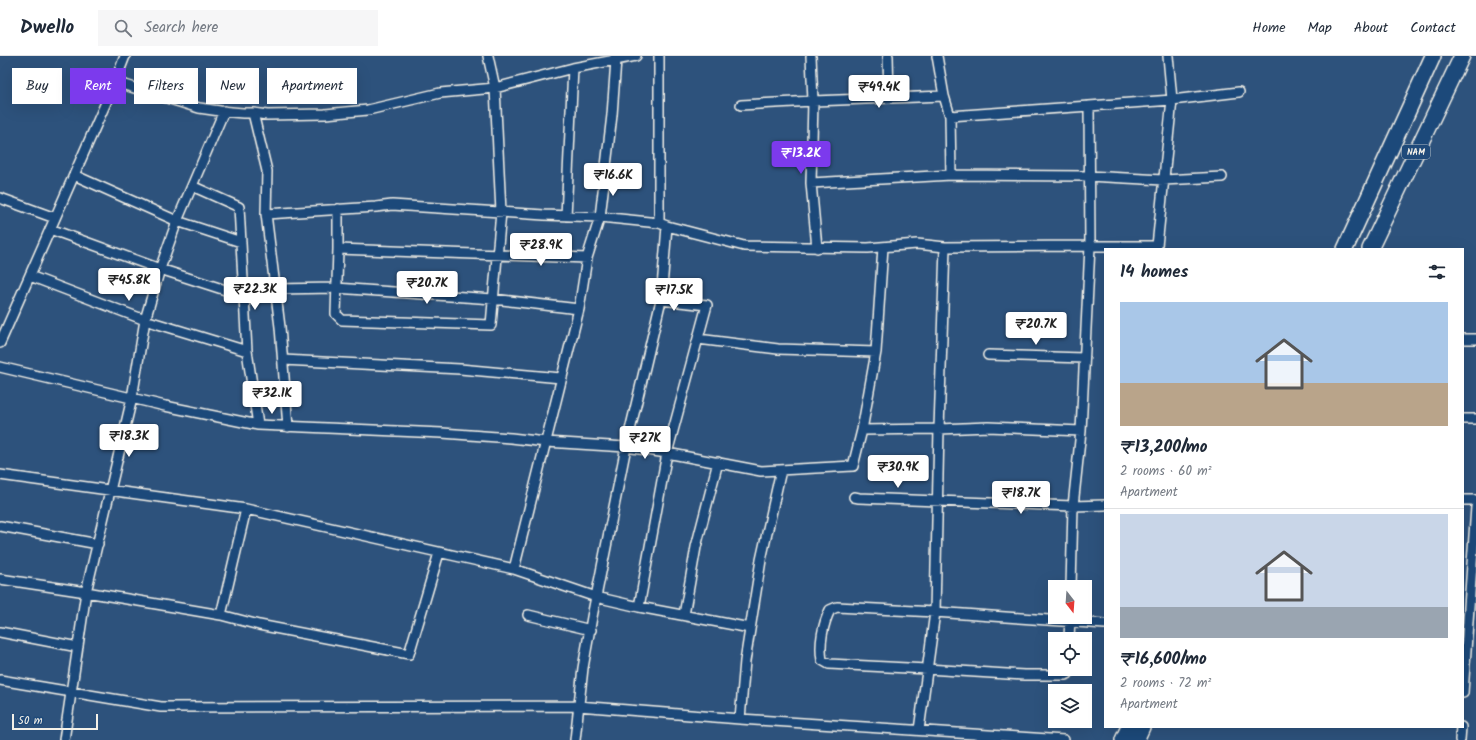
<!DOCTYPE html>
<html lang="en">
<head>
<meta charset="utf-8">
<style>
	:root { --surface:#fff; --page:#f6f6f7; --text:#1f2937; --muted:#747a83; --line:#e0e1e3; --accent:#7c3aed }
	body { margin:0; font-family:Kalam,sans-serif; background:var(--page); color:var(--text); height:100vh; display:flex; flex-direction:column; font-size:15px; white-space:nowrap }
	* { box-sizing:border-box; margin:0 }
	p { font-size:13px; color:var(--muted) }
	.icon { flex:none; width:22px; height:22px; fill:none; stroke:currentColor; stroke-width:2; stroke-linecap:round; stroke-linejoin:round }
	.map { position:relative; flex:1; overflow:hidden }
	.panel { position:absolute; left:1104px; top:192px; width:360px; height:480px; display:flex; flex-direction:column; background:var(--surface); border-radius:0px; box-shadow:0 4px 16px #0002 }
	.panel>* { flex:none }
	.banner { position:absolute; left:12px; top:12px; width:380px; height:36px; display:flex; gap:8px }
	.needle { width:26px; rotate:163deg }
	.fabs { position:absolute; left:1048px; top:524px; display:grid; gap:8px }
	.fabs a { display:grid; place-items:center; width:44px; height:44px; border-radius:0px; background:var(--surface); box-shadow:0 4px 16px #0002; font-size:20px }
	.scale { position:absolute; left:12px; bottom:10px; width:86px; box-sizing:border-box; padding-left:4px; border:2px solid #f4f1e8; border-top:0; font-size:11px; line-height:14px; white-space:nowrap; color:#f4f1e8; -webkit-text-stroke:3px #1f4a7a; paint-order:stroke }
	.price { position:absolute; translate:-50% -34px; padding:0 9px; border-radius:4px; background:#fff; color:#222; font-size:13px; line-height:26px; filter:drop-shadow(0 1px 2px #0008) }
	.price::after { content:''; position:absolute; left:50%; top:24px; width:12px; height:9px; margin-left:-6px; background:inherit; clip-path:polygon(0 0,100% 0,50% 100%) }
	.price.on { background:var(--accent); color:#fff }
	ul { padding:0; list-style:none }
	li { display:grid; align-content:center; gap:8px; height:212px; padding:0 16px }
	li+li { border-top:1px solid var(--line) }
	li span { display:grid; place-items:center; height:124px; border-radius:0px; color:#555 }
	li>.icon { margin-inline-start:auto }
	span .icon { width:72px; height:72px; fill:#fffc; stroke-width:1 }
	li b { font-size:17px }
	h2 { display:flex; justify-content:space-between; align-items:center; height:48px; padding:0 16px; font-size:17px }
	.chip { padding:0 14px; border-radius:0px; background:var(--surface); box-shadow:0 4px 16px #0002; font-size:14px; line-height:36px }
	.chip.on { background:var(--accent); color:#fff }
	header { display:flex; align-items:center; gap:24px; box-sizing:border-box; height:56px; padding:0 20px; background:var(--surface); border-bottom:1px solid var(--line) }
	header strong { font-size:19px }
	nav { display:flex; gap:22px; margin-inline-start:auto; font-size:14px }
	.search { width:280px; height:36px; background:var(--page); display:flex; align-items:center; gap:10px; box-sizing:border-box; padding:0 14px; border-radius:0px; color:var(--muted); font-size:15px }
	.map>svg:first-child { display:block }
</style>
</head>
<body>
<header>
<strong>Dwello</strong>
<div class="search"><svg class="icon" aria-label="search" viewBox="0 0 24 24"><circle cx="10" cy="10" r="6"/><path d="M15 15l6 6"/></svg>Search here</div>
<nav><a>Home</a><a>Map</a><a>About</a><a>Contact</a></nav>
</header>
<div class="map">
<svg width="1476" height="684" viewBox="0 0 1476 684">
	<rect width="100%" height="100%" fill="#2d527c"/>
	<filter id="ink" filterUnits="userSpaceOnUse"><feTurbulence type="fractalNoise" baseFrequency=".025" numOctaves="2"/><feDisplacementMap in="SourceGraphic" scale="8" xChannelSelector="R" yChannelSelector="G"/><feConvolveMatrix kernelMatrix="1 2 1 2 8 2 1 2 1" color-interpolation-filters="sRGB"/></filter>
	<g filter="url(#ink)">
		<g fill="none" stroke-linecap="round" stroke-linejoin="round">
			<!-- minor casing -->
			<g stroke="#f4f1e8" stroke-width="12">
				<path id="minor" d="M659,0V167
					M811,0L813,45L811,127L817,192
					M888,0L889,42
					M115,26L199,52L220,55L243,57H253L267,59L325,58L368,54L440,37L495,32L573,12L636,0
					M741,49L813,45L944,40
					M1089,50L1172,44L1239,36
					M253,57L267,115L266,158L280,271L288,371
					M950,60L951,119
					M74,119L177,165L224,55
					M811,127L951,119L1088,120L1163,124L1222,121
					M0,142L55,162
					M338,153V193L336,258L342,264L491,269L501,156L495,32L488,0
					M266,158L376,151L392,149L544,159L600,161L612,59L616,4L615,0
					M566,160L573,12
					M667,170L744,190L868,192L917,188L945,191
					M50,173L160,213L244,240
					M338,193L587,202
					M30,220L145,264L160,213L177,165L241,186
					M275,233L336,232L493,243L579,253
					M698,283L778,293L876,296
					M1463,283H1476
					M0,287L115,26L125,0
					M247,295L258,369
					M988,299L1084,302
					M283,304L460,313L561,322
					M0,311L165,350L258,369L442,377L511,382L546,386L626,391L667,397L639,551
					M1463,363H1476
					M862,374L876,296L883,191
					M0,419L246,453
					M854,441L859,442L1073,450L1105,449
					M1463,444H1476
					M0,470L98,488
					M514,513L596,541L639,551L750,572
					M0,523L86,536L132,342L145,264L247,295L239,151L192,130
					M1071,531L1073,450L1081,375L1090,190H1157L1172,44L1168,0
					M221,559L259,569L409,598L439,497
					M528,559L591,574
					M684,559L696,491L718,406
					M0,576L78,591
					M1069,583L1070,561
					M1069,613L1068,618L1065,619H1024L927,613L829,608L822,604C819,588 823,568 830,554L837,551L935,556L939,373L988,371L1081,375
					M0,624L161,651L578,650L740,663L1064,684
					M1463,637L1476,451
					M740,663L745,605L761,504L781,414
					M919,674L935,556L1105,568
					M64,684L86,536L221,559L246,453L514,513L579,253L587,202L600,161L659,167L667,170L661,244L707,249L667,397L761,415L853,410L862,374L939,373L945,191L1090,190L1089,50L950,60L944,40L937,0
					M575,684L583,612L592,561L626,391L661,244
					M1460,684L1461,671"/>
			</g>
			<!-- trunk casing -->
			<g stroke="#f4f1e8" stroke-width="18">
				<path id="trunk" d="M1345,193L1433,0
					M1370,193L1462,0
					M1123,684L1129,671
					M1136,684L1142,671"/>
			</g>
			<!-- minor -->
			<use href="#minor" stroke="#1f4a7a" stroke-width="9"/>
			<!-- trunk -->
			<use href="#trunk" stroke="#1f4a7a" stroke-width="15"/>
		</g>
	</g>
	<g text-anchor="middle" stroke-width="3" stroke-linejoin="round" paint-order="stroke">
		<!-- shield labels -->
		<rect fill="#1f4a7a" stroke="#b4bfc7" stroke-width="1" x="1402" y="89" width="28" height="14" rx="3"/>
		<g font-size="9" font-weight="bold" fill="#f4f1e8">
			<text x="1416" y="99">NAM</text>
		</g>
	</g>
</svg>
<div class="fabs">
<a><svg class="needle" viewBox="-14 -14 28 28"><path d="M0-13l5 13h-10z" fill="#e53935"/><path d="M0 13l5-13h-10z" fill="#747a83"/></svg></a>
<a><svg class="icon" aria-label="locate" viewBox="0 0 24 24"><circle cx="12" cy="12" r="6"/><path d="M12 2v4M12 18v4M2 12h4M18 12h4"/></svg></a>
<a><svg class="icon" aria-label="layers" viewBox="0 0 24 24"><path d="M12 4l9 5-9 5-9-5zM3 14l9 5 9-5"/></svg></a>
</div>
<div class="scale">50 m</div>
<b class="price" style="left:879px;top:53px">₹49.4K</b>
<b class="price on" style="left:801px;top:119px">₹13.2K</b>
<b class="price" style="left:613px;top:141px">₹16.6K</b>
<b class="price" style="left:541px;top:211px">₹28.9K</b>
<b class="price" style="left:129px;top:246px">₹45.8K</b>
<b class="price" style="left:427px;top:249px">₹20.7K</b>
<b class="price" style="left:255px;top:255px">₹22.3K</b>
<b class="price" style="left:674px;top:256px">₹17.5K</b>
<b class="price" style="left:1036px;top:290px">₹20.7K</b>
<b class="price" style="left:272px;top:359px">₹32.1K</b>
<b class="price" style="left:129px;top:402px">₹18.3K</b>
<b class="price" style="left:645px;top:404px">₹27K</b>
<b class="price" style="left:898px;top:433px">₹30.9K</b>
<b class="price" style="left:1021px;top:459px">₹18.7K</b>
<div class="banner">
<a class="chip">Buy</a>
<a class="chip on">Rent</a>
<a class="chip">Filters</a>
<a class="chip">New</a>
<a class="chip">Apartment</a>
</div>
<section class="panel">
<h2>14 homes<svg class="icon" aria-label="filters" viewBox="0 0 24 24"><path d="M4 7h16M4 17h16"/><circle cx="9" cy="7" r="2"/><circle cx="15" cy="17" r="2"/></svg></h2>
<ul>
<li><span style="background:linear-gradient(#a9c7e8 65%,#b9a48a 0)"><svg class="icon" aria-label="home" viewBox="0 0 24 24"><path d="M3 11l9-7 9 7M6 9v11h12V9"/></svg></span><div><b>₹13,200/mo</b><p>2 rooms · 60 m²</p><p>Apartment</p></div></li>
<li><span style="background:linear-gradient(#c9d6e8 75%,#9aa5b1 0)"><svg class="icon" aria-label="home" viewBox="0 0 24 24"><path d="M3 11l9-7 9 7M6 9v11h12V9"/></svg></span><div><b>₹16,600/mo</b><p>2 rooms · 72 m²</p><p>Apartment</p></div></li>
</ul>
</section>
</div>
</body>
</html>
